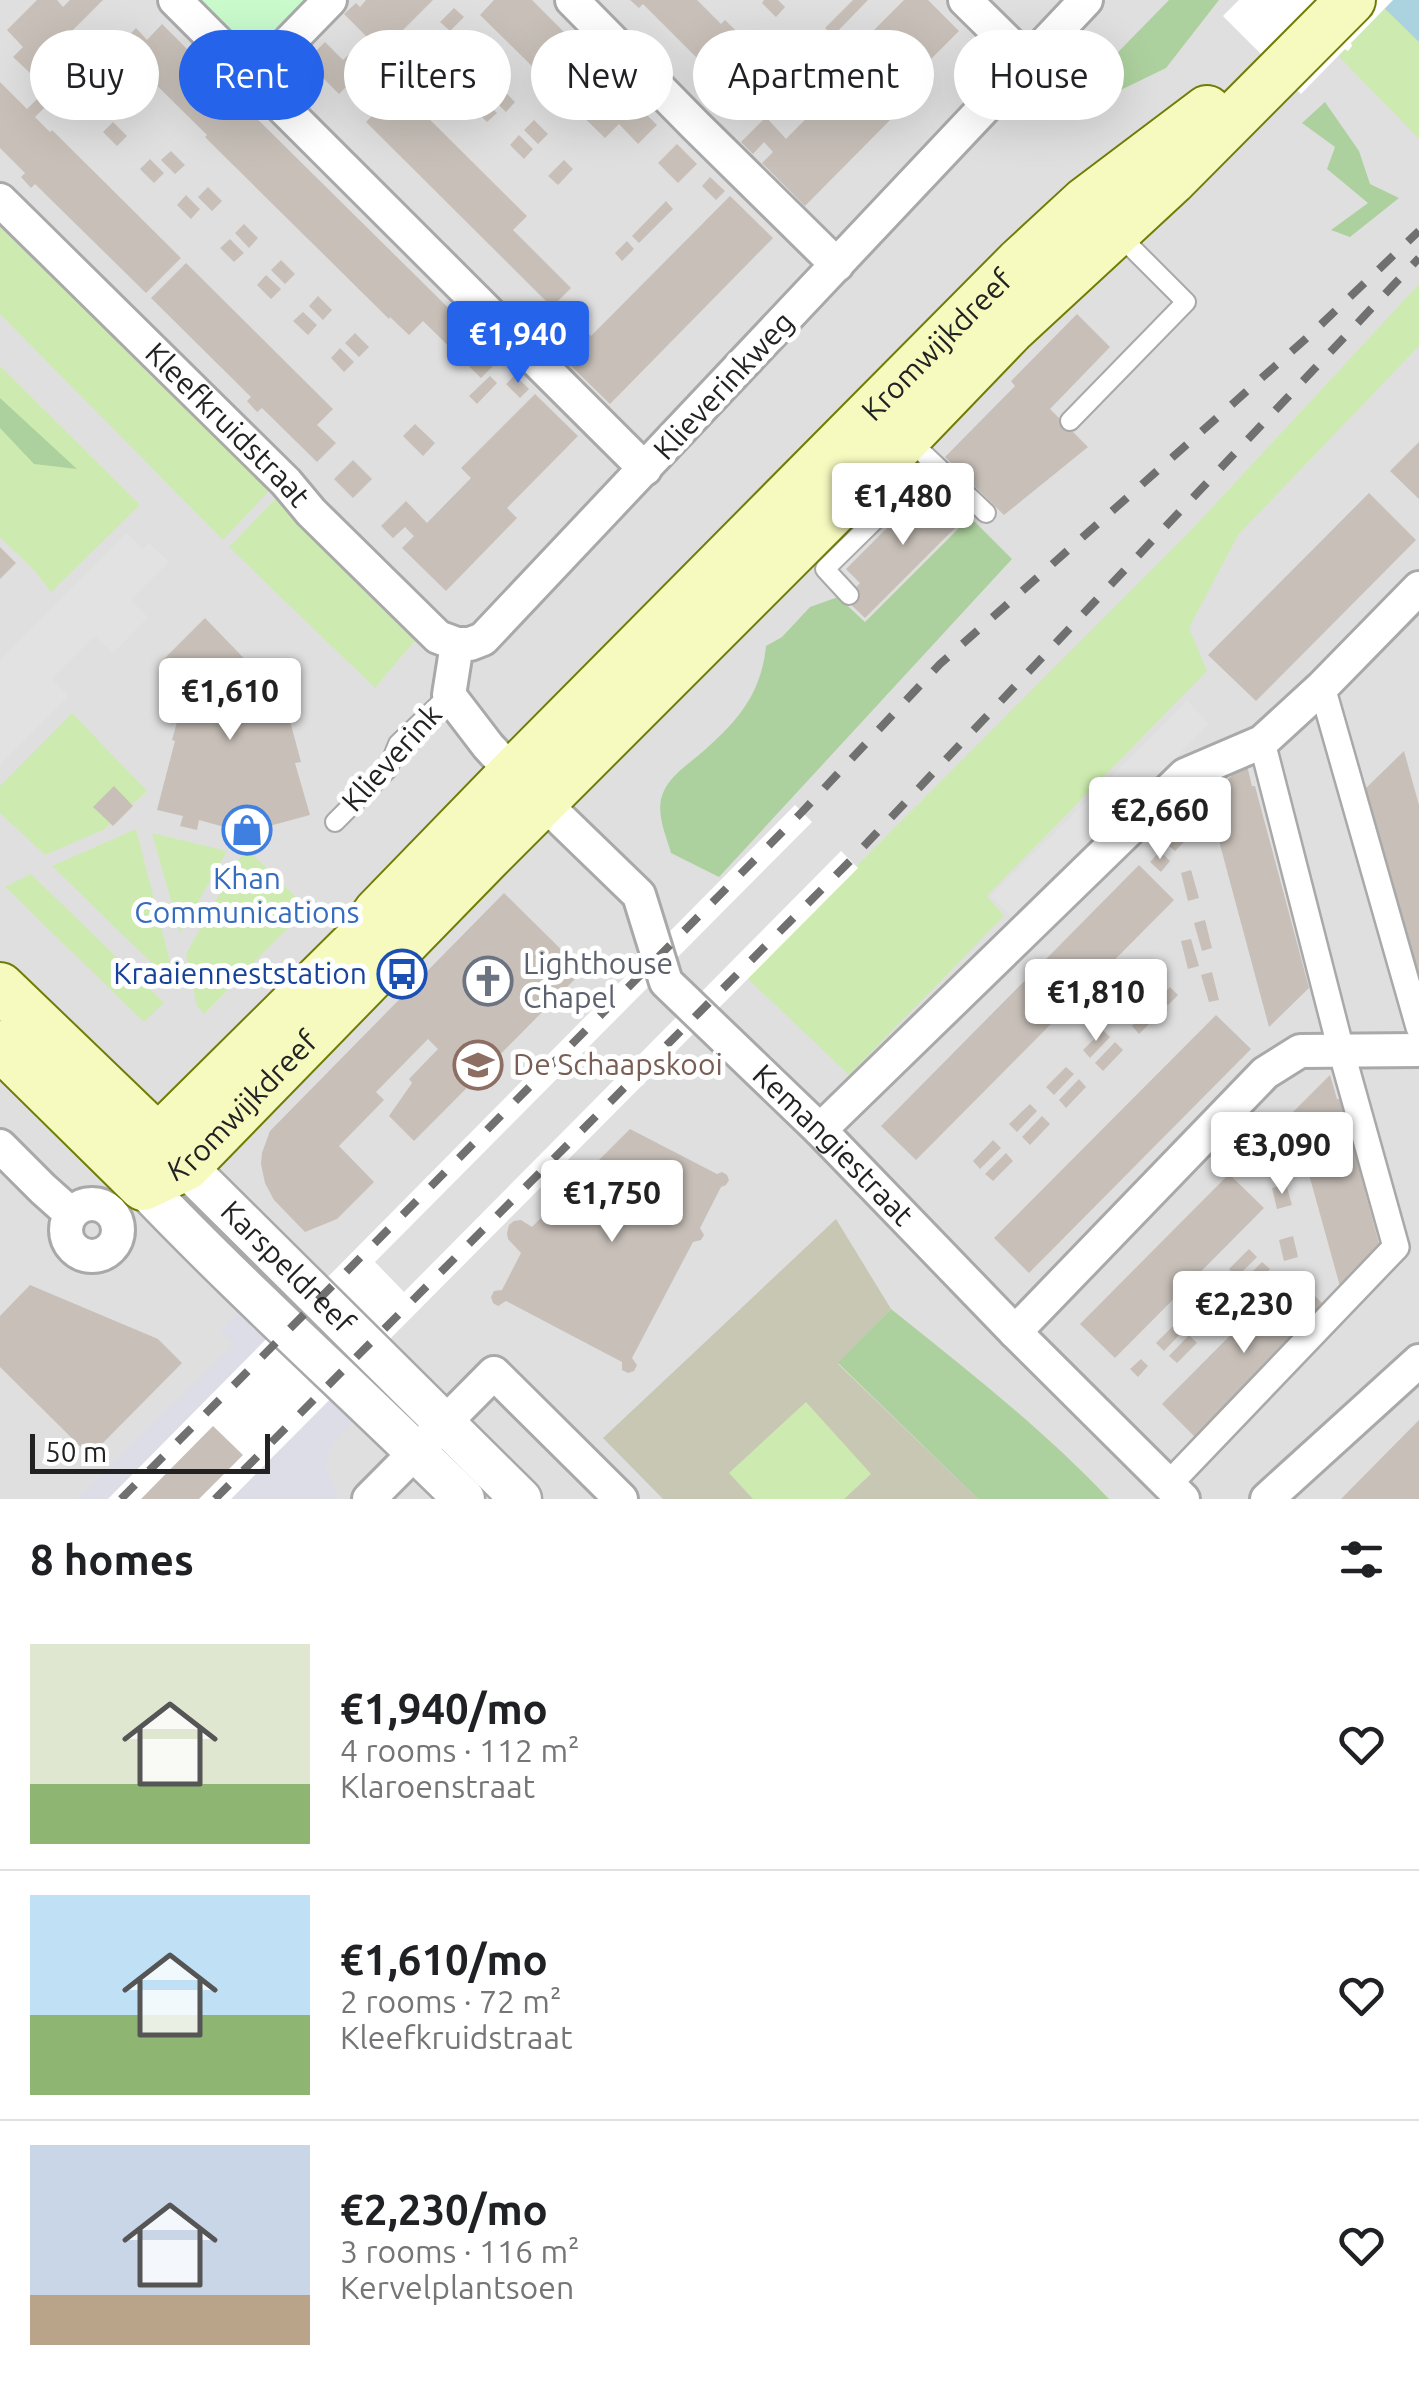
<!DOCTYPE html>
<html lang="en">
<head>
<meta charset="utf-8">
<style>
	:root { --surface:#fff; --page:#f2f2f2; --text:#202124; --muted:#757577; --line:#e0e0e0; --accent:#2563eb }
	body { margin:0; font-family:Ubuntu,sans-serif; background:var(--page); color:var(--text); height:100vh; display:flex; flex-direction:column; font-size:38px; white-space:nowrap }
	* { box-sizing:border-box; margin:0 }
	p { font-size:32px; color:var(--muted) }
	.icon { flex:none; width:55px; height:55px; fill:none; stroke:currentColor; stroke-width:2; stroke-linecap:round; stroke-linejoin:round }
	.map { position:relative; height:1499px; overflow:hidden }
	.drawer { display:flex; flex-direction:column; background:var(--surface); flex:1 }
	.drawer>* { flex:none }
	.hud { position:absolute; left:30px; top:30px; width:1360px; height:90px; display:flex; gap:20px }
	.scale { position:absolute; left:30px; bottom:25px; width:240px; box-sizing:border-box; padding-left:10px; border:5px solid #222; border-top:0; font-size:28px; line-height:35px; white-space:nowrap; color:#222; -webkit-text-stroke:8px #fff; paint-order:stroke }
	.price { position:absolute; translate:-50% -85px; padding:0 22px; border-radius:10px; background:#fff; color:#222; font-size:32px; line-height:65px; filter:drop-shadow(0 2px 5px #0008) }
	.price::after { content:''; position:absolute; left:50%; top:60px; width:30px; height:22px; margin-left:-15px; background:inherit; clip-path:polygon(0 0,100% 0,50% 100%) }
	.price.active { background:var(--accent); color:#fff }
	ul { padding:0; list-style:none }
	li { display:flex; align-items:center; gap:30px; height:250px; padding:0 30px }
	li+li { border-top:2px solid var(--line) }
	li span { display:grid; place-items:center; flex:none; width:280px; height:200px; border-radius:0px; color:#555 }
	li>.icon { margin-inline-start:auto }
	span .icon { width:120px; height:120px; fill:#fffc; stroke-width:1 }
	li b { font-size:42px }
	h2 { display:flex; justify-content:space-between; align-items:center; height:120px; padding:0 30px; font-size:42px }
	.pill { padding:0 35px; border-radius:45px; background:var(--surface); box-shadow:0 10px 40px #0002; font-size:35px; line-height:90px }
	.pill.active { background:var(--accent); color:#fff }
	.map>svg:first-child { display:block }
</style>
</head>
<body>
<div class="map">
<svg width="1419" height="1499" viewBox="0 0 1419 1499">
	<rect width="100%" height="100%" fill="#f2efe9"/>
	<!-- residential -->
	<path fill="#e0dfdf" d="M0,0H1376L1419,42V1499H0Z"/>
	<!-- construction -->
	<path fill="#c7c7b4" d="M836,1219L891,1309L838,1364L978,1499H663L603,1438Z"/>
	<!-- grass -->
	<path fill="#cdebb0" d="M1284,0H1377L1419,41V139Z
		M0,217L272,488L223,540L0,314Z
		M1419,284V346L1238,535L1189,628L1207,671L987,896L1004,916L849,1075L746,977L1195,526Z
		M0,366L140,505L51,592L33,569L0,537Z
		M279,495L417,638L375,688L229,547Z
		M72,713L147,791L105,829L45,855L0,813V786Z
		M136,829L174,977L167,978L52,866Z
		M152,833L227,851L180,933Z
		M251,853L307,908L204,1014L197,1006L186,954L240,857Z
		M31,874L164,1003L144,1022L5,887Z
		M806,1402L871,1474L844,1499H753L729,1473Z"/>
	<!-- forest -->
	<path fill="#add19e" d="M1169,0H1219L1166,68L1096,102L1081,90Z
		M1325,102L1359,151L1370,184L1399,198L1350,237L1331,230L1368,203L1327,169L1335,147L1302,123Z
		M0,398L77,469L34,464L0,428Z
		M970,517L1012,559L719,877L671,853C666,835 655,812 663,793C670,776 686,766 700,754C737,722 761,695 766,646L782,637L810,607L838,597L865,622Z
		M891,1309C966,1369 1043,1429 1109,1499H978L838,1363Z"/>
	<!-- park -->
	<path fill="#c8facc" d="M200,0H305L253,52Z"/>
	<!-- parking -->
	<path fill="#e2e2e2" d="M127,533L143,549L149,543L169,562L131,600L148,617L113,653L95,636L52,679L69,696L0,765V660Z
		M1187,701L1209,724L1014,919L991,896Z"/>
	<!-- plaza -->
	<path fill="#dddde8" d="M246,1303L358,1416L332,1445L327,1456L328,1473L339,1499H76L234,1344L220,1330Z"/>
	<!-- water -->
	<path fill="#aad3df" d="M1376,0H1419V42Z"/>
	<!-- pier -->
	<path fill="#fff" d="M1239,0H1393L1351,43L1352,46L1348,51L1345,49L1301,94L1223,16Z
		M795,805L812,822L375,1262L404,1292L841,851L858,868L231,1499H108Z"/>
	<!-- building -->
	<path fill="#c7bfb8" d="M37,0H57L63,7L70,0H103L30,73L13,57L23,47L7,30Z
		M366,0H433L339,94L306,61L325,42L343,60L367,37L344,14L356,3L360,7Z
		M494,0H532L657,125L638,144L619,124L605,138L568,102L572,98L539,65L535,69L480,15Z
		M630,0H697L721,24L725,20L780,74L747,108L643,4L639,8Z
		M764,0H778L785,7L776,17L762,3Z
		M853,0H868L833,36L825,28Z
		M904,0H928L959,31L890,100L900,110L805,206L762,163L773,152L764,142L753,154L741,142L766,117L786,139L854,70L844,60Z
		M454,8L464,17L450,31L440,22Z
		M162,24L199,61L184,76L195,87L207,98L221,83L500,359L481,378L423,321L409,335L390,317L389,319L223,155L205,137L207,135L118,47L136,28L147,40Z
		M81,48L91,58L77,72L67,62Z
		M465,51L479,65L469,75L455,61Z
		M446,62L460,76L450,86L436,72Z
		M0,82L27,109L42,94L50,102L35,117L50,132L52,130L181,258L146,293L35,184L31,188L21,177L25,173L0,148Z
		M501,88L515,102L506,112L492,98Z
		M399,89L527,216L513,230L571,288L552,307L366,122Z
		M112,92L126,106L116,116L102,102Z
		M483,99L497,113L487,122L473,108Z
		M534,120L548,134L538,144L524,130Z
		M113,122L127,136L117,146L103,132Z
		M519,135L533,149L524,159L510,145Z
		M677,144L697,164L678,183L658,163Z
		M171,151L185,165L175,174L161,160Z
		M150,159L164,173L154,183L140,169Z
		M564,160L573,169L558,185L548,176Z
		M710,177L725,191L716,200L702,186Z
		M208,187L222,201L212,211L198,197Z
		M186,195L200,209L191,219L177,205Z
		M730,196L773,238L610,404L566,361L578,349L569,340L557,352L545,340L570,315L591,336Z
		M666,201L673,209L639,243L632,236Z
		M244,224L258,238L249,248L235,233Z
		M230,239L244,253L234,262L220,248Z
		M627,241L634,249L622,261L615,253Z
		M281,260L295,274L285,284L271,270Z
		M186,263L333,409L317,425L336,443L317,462L262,408L257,412L247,401L251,397L151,298Z
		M266,275L281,289L271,299L257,285Z
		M318,296L332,310L323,320L309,306Z
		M303,312L317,325L308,335L293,321Z
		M1077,314L1110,347L1050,409L1088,447L1004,515L945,457L1015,386L1011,381Z
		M355,333L369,347L359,357L345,343Z
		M340,348L354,362L344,372L331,358Z
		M515,375L529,389L520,398L506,384Z
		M490,376L497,383L477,404L469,396Z
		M535,394L578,436L507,508L517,518L446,591L402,548L414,536L405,527L393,538L381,526L406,501L427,523L471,478L461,468Z
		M415,424L435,443L423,456L403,436Z
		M1419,442V499L1390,471Z
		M353,460L372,479L353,498L334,479Z
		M935,480L969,514L865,618L845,599L860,583L846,569L912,503L926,517L933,511L918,496Z
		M1369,493L1416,540L1256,701L1208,655Z
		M0,547L16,563L0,579Z
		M205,618L293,709L287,710L301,762L295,763L310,815L258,829L260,835L257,836L199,820L197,830L180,826L183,816L157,810L175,741L172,740L188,682L164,659Z
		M1404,751L1419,805V987L1364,790Z
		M1246,761L1252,786H1255L1309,988L1269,1027L1208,800Z
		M114,786L133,806L113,826L93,807Z
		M1187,823L1195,831L1175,851L1167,844Z
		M1160,851L1170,861L1161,872L1150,862Z
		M1139,865L1174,900L916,1160L881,1126Z
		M1191,870L1199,898L1188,901L1181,873Z
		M504,893L583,971L414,1141L389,1116L412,1083L409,1079L438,1049L428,1039L376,1092L384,1100L339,1146L374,1182L337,1219L305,1232L274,1200L265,1183L261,1164L262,1153L270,1131Z
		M1205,920L1212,948L1202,951L1194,923Z
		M1191,939L1199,966L1188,969L1181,941Z
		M1212,972L1219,1000L1209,1002L1201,975Z
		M1170,987L1178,995L1168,1005L1160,998Z
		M1139,993L1147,1001L1126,1021L1119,1013Z
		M1152,1006L1160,1013L1139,1034L1132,1026Z
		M1216,1015L1251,1049L1029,1273L994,1238Z
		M1103,1030L1110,1037L1090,1058L1083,1050Z
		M1115,1042L1123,1050L1103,1071L1095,1063Z
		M1066,1067L1074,1074L1054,1095L1046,1087Z
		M1330,1075L1337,1099H1340L1381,1251L1341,1290L1292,1113Z
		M1079,1079L1086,1087L1066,1108L1059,1100Z
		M1030,1104L1037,1111L1017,1132L1009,1124Z
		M1042,1116L1050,1124L1030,1145L1022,1137Z
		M630,1129L717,1174L722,1172L727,1175L729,1180L726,1185L721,1187L700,1228L704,1235L701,1240L693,1242L632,1358L637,1365L634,1371L628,1373L622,1370V1362L506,1301L498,1306L493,1303L491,1297L494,1291L502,1290L521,1253L508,1239L507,1233L509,1225L514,1221L521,1220L532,1227L580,1178L582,1172L589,1170Z
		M1272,1136L1279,1144L1259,1165L1251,1157Z
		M993,1140L1001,1148L980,1169L973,1161Z
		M1006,1153L1013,1161L993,1181L985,1174Z
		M1229,1174L1264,1208L1115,1358L1080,1324Z
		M1286,1184L1292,1205L1277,1209L1272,1188Z
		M1293,1236L1298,1257L1284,1261L1279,1240Z
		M1249,1249L1257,1257L1237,1277L1229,1269Z
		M1262,1262L1270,1269L1249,1290L1242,1282Z
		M1292,1273L1327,1308L1197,1439L1162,1404Z
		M30,1285L158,1339L182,1363L90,1456L0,1367V1316Z
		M1213,1286L1220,1293L1200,1314L1193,1306Z
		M1226,1298L1234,1306L1213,1326L1206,1319Z
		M1177,1322L1184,1330L1164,1351L1156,1343Z
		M1189,1335L1197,1343L1177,1363L1169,1356Z
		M1141,1359L1148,1366L1138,1377L1130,1369Z
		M1419,1420V1499H1341Z
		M213,1426L243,1455L199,1499H141Z"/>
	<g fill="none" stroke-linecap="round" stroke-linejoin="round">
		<!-- service casing -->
		<g stroke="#a9a9a9" stroke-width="22">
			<path id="service" d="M1070,421L1186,302L1116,232
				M925,455L986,513
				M849,595L825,569L933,463
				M335,822L388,769L398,744L449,695"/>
		</g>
		<!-- pedestrian casing -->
		<g stroke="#a9a9a9" stroke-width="30">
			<path id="pedestrian" d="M1322,687L1419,1027
				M1169,1484L1396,1247L1341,1050L1262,742"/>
		</g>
		<!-- minor casing -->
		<g stroke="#a9a9a9" stroke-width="38">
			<g id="minor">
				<path d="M175,0L645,469"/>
				<path d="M572,0L695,125L837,265"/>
				<path d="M965,0L1027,61"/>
				<path id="s1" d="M1086,0L483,639L470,644H457L449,695L488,746L513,773L639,895L666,982L820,1130L1015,1332L1183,1499"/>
				<path d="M253,79L330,0"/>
				<path id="s2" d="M0,200L286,482L311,512L438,637L457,644"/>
				<path d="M820,1130L1185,775L1262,742L1322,687L1419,588"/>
				<path d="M0,1146L43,1189L71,1214"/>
				<circle cx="92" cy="1230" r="26"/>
				<path d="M1015,1332L1265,1073L1300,1051L1419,1050"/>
				<path d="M369,1499L494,1373L621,1499"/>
				<path d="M1267,1499L1419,1361"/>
			</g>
		</g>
		<!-- tertiary casing -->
		<g stroke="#a9a9a9" stroke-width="45">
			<g id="tertiary">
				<path id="s3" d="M464,1499C358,1394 246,1294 143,1186L158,1139L521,1499"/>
			</g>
		</g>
		<!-- secondary casing -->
		<g stroke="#707d05" stroke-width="52">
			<g id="secondary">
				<path id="s4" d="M0,987L158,1139L356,943L378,912L513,773L1020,262L1085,202L1207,110"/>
				<path id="s5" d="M0,1045L143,1186L186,1166L485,859L906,438L1010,330L1171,181L1351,0"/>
			</g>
		</g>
		<!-- service -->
		<use href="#service" stroke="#fff" stroke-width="18"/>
		<!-- pedestrian -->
		<use href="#pedestrian" stroke="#fff" stroke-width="25"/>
		<!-- minor -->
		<use href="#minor" stroke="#fff" stroke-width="32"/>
		<!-- tertiary -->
		<use href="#tertiary" stroke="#fff" stroke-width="40"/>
		<!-- secondary -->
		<use href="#secondary" stroke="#f7fabf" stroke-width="48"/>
		<!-- rail -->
		<path stroke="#707070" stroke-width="8" stroke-dasharray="20 20" stroke-linecap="butt" d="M121,1499L802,812L940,664L1310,335L1419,231
			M215,1499L851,860L1419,258"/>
	</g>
	<!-- icons -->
	<defs>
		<g id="shop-ring" transform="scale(2.5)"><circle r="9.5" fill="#fff" stroke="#3f7fe0" stroke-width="1.5"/><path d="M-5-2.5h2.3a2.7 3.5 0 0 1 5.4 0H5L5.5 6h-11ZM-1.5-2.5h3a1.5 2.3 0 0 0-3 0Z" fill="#3f7fe0"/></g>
		<g id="bus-ring" transform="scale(2.5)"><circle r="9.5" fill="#fff" stroke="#1a4fb4" stroke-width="1.5"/><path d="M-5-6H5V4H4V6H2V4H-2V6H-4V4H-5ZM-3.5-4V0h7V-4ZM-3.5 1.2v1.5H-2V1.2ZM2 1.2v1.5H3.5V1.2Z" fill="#1a4fb4"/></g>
		<g id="church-ring" transform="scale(2.5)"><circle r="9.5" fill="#fff" stroke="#6b7280" stroke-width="1.5"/><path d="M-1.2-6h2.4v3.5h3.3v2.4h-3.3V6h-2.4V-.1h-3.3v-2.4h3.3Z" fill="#6b7280"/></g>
		<g id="school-ring" transform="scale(2.5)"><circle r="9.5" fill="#fff" stroke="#8d6e63" stroke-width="1.5"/><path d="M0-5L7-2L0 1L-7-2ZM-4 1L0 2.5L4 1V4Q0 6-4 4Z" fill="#8d6e63"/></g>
	</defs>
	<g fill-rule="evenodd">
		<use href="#shop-ring" x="247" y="830"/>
		<use href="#bus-ring" x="402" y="974"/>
		<use href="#church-ring" x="488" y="981"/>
		<use href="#school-ring" x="478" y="1065"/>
	</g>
	<g text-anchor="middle" stroke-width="10" stroke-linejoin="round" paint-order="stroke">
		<!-- street labels -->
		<g font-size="30" fill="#222" stroke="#fff">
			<text dy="10" stroke="none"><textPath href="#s4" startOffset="1332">Kromwijkdreef</textPath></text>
			<text transform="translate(724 386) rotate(-47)" y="10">Klieverinkweg</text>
			<text dy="10" stroke="none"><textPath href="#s2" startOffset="320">Kleefkruidstraat</textPath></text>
			<text transform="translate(392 758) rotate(-48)" y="10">Klieverink</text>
			<text dy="10" stroke="none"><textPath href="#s5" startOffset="330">Kromwijkdreef</textPath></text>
			<text dy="10" stroke="none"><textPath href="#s1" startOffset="1558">Kemangiestraat</textPath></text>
			<text dy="10" stroke="none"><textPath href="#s3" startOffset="680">Karspeldreef</textPath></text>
		</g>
		<!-- shop labels -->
		<g font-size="30" fill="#366cbe" stroke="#fff">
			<text x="247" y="889">Khan<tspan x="247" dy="34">Communications</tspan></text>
		</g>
		<!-- worship labels -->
		<g font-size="30" fill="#5b616d" stroke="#fff" text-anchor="start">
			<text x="523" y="974">Lighthouse<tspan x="523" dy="34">Chapel</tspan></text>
		</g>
		<!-- transit labels -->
		<g font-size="30" fill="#164399" stroke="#fff" text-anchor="end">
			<text x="367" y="984">Kraaienneststation</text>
		</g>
		<!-- education labels -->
		<g font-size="30" fill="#785e54" stroke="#fff" text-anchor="start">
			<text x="513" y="1075">De Schaapskooi</text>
		</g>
	</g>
</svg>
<div class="scale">50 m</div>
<b class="price active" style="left:518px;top:386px">€1,940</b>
<b class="price" style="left:903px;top:548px">€1,480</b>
<b class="price" style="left:230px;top:743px">€1,610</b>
<b class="price" style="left:1160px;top:862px">€2,660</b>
<b class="price" style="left:1096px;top:1044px">€1,810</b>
<b class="price" style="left:1282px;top:1197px">€3,090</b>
<b class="price" style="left:612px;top:1245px">€1,750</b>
<b class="price" style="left:1244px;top:1356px">€2,230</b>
<div class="hud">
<a class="pill">Buy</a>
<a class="pill active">Rent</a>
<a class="pill">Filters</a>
<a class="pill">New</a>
<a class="pill">Apartment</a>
<a class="pill">House</a>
</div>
</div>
<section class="drawer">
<h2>8 homes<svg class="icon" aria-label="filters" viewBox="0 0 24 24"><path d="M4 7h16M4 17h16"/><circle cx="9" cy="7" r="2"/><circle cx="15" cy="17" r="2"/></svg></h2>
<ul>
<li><span style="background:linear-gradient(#dfe7d0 70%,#8fb573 0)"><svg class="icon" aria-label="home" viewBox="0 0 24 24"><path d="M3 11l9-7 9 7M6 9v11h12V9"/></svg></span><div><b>€1,940/mo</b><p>4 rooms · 112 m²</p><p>Klaroenstraat</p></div><svg class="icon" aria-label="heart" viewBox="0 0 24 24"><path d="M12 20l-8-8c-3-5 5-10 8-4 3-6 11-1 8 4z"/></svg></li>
<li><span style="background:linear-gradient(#bfe0f5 60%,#8fb573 0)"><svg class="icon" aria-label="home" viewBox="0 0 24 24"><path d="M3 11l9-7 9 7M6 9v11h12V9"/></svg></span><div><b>€1,610/mo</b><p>2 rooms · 72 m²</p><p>Kleefkruidstraat</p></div><svg class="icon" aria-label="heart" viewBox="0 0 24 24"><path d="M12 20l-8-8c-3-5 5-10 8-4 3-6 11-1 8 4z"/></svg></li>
<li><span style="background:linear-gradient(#c9d6e8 75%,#b9a48a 0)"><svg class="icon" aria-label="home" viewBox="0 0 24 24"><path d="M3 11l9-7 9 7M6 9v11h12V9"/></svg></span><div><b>€2,230/mo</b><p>3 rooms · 116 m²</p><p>Kervelplantsoen</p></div><svg class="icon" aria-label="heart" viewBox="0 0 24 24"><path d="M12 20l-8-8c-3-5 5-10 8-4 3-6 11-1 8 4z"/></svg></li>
</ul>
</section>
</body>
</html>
